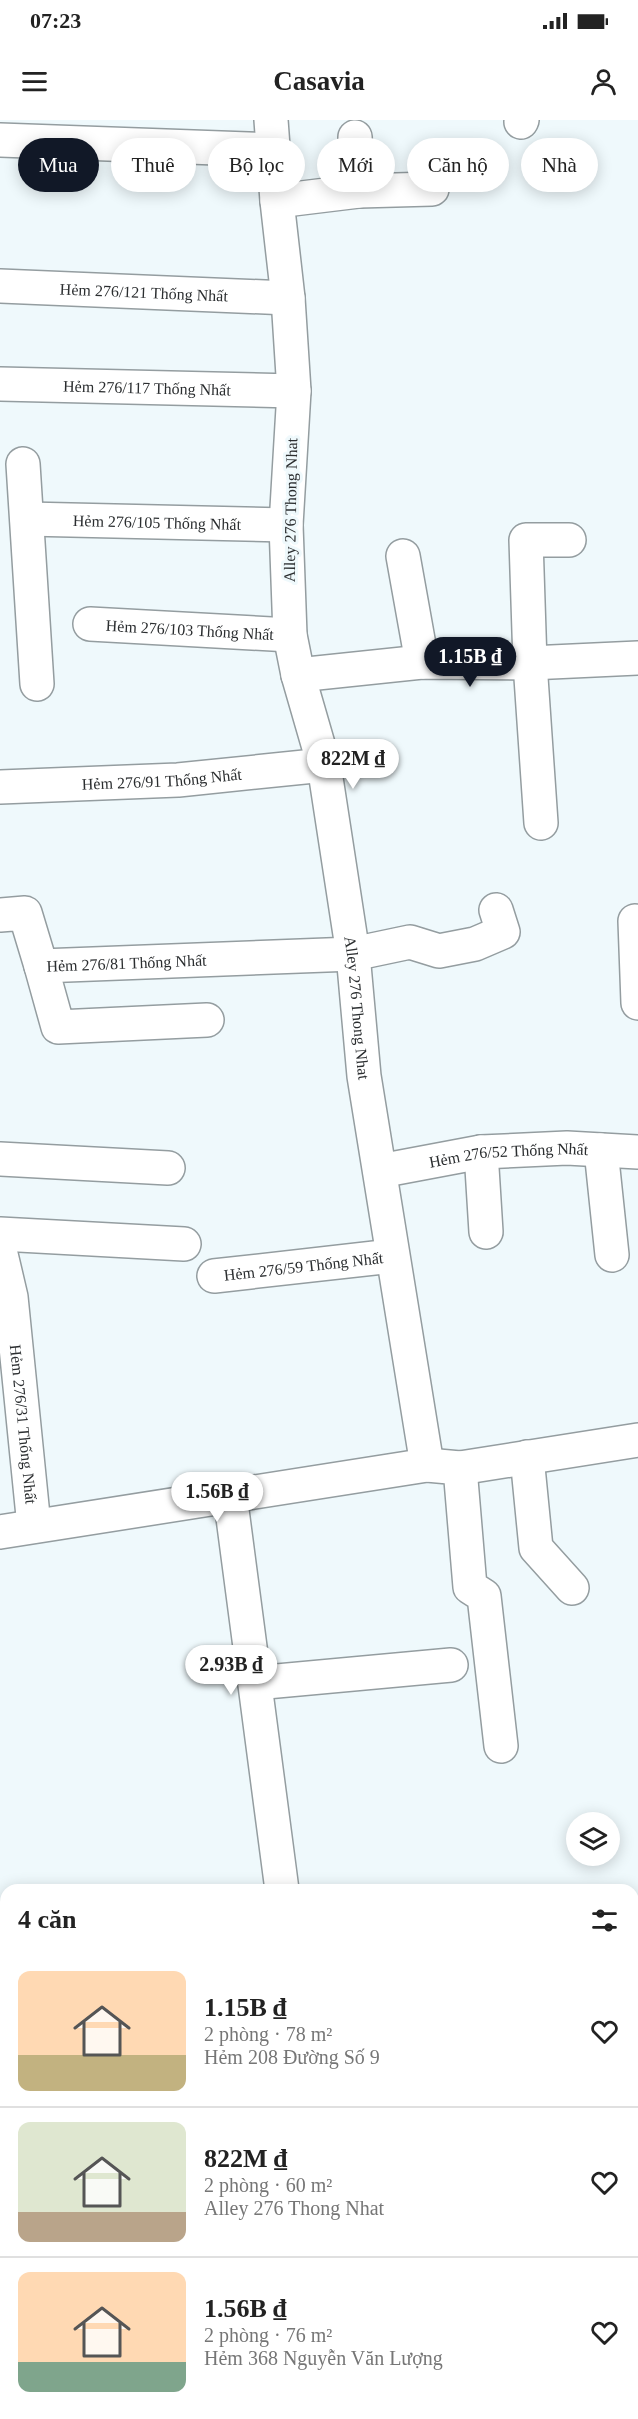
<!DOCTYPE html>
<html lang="vi">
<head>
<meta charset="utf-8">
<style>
	:root { --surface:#fff; --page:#f6f6f6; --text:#222; --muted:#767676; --line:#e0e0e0; --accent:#111827 }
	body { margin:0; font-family:Georgia,serif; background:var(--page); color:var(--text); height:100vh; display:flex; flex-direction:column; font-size:22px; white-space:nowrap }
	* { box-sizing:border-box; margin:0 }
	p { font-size:20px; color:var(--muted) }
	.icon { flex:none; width:33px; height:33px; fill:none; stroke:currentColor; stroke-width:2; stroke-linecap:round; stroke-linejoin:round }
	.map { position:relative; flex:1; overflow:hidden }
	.details { position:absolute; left:0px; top:1764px; width:639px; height:536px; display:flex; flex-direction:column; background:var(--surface); border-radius:18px 18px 0 0; box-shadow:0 3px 15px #0003 }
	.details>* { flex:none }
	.hud { position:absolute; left:18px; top:18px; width:603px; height:54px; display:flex; gap:12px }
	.controls { position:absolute; left:566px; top:1692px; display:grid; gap:12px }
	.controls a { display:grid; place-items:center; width:54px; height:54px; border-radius:50%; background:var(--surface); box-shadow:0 3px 15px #0003; font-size:30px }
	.price { position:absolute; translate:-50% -51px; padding:0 14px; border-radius:21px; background:#fff; color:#222; font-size:20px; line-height:39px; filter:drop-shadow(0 2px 3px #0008) }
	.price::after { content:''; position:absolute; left:50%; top:36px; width:18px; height:14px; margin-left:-9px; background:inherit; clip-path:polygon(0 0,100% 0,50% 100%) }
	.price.active { background:var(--accent); color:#fff }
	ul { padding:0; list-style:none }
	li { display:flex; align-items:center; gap:18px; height:150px; padding:0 18px }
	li+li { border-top:2px solid var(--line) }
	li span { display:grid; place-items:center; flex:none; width:168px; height:120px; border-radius:12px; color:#555 }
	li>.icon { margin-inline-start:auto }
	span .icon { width:72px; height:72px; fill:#fffc; stroke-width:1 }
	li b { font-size:26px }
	h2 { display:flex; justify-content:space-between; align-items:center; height:72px; padding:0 18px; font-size:26px }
	.tag { padding:0 21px; border-radius:27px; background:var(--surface); box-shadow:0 3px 15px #0003; font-size:21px; line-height:54px }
	.tag.active { background:var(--accent); color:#fff }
	.status { display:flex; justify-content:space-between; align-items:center; height:42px; padding:0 30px; background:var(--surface); direction:ltr }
	.status svg { height:16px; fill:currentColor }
	header { display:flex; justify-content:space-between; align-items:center; height:78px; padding:0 18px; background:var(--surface); font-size:27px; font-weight:700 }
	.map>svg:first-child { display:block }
</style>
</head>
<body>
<div class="status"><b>07:23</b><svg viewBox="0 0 49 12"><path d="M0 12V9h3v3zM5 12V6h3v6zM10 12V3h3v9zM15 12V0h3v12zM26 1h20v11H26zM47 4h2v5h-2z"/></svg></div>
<header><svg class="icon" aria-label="menu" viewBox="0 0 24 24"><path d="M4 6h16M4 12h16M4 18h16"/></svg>Casavia<svg class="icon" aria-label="person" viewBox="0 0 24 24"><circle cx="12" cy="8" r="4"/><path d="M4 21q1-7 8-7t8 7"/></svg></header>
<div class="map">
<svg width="638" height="2299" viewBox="0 0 638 2299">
	<defs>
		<pattern id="building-hatch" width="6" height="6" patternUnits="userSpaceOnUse" patternTransform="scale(1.5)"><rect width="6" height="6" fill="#626b6d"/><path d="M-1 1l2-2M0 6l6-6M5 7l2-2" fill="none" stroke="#798082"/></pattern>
	</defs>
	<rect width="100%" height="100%" fill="#eff9fc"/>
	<!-- building -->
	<path fill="url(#building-hatch)" d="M1,2155H6V2201H0Z"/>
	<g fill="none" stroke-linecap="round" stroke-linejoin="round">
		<!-- minor casing -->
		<g stroke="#949da0" stroke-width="36">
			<g id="minor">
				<path id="s1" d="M271,0L277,81L288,178L294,271L286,405L290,515L298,555L324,645L353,834L364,956L427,1345"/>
				<path d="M521,2L522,0"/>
				<path d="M355,17L359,71"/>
				<path d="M0,20L273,30"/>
				<path d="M277,81L359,71L432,69"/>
				<path id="s2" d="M0,166L288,178"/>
				<path id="s3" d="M0,264L294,271"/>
				<path d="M23,344L37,564"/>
				<path id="s4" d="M27,399L286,405"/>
				<path d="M403,436L422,542"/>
				<path id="s5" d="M90,504L290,515"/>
				<path d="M298,555L422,542L530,543L638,538"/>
				<path id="s6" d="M0,667L178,660L324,645"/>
				<path d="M541,703L530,543L526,420H569"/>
				<path d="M0,795L25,793L41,846"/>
				<path d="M635,801L638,883"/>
				<path id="s7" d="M207,900L58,907L41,846L353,834L410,822L439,831L475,824L503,812L496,790"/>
				<path d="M601,1030L612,1135"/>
				<path d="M481,1032L486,1112"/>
				<path d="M0,1039L168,1048"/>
				<path id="s8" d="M380,1051L481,1032L567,1028L638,1032"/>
				<path d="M0,1114L184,1124"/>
				<path id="s9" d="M0,1130L11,1177L34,1406"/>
				<path id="s10" d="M214,1156L392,1136"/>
				<path d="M527,1337L536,1428L572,1468"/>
				<path d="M460,1348L638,1320"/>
				<path d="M230,1375L282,1770"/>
				<path d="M0,1412L427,1345L460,1348L470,1467L484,1476L501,1626"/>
				<path d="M255,1563L451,1545"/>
				<path d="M0,2053H6"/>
				<path d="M633,2060H638"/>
				<path d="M0,2099H6"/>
				<path d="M633,2105H638"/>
			</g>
		</g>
		<!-- minor -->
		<use href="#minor" stroke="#fff" stroke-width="33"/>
	</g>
	<g text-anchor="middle" stroke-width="6" stroke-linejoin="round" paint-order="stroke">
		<!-- street labels -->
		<g font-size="16" fill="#2b2e30" stroke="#eff9fc">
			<text dy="6" stroke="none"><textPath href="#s2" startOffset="144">Hẻm 276/121 Thống Nhất</textPath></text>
			<text dy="6" stroke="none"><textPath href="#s3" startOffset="147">Hẻm 276/117 Thống Nhất</textPath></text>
			<text transform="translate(290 390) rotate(-89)" y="6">Alley 276 Thong Nhat</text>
			<text dy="6" stroke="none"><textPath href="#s4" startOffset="130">Hẻm 276/105 Thống Nhất</textPath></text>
			<text dy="6" stroke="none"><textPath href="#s5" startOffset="100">Hẻm 276/103 Thống Nhất</textPath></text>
			<text dy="6" stroke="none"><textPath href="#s6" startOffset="162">Hẻm 276/91 Thống Nhất</textPath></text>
			<text dy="6" stroke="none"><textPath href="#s7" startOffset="298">Hẻm 276/81 Thống Nhất</textPath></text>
			<text dy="6" stroke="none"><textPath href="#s1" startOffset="896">Alley 276 Thong Nhat</textPath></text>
			<text dy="6" stroke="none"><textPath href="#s8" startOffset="130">Hẻm 276/52 Thống Nhất</textPath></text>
			<text dy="6" stroke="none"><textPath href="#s10" startOffset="90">Hẻm 276/59 Thống Nhất</textPath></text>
			<text dy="6" stroke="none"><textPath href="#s9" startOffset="176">Hẻm 276/31 Thống Nhất</textPath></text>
		</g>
	</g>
</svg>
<div class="controls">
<a><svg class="icon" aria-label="layers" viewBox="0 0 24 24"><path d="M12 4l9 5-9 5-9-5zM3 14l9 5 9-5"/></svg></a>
</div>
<b class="price active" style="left:470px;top:568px">1.15B ₫</b>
<b class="price" style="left:353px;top:670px">822M ₫</b>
<b class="price" style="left:217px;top:1403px">1.56B ₫</b>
<b class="price" style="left:231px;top:1576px">2.93B ₫</b>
<div class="hud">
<a class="tag active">Mua</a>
<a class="tag">Thuê</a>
<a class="tag">Bộ lọc</a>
<a class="tag">Mới</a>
<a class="tag">Căn hộ</a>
<a class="tag">Nhà</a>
</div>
<section class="details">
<h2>4 căn<svg class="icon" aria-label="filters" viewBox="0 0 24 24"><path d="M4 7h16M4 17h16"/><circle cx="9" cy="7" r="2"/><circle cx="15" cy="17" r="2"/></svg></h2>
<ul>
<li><span style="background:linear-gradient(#ffd9b3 70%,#c2b280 0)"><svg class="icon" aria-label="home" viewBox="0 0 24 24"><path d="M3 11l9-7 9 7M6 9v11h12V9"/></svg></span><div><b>1.15B ₫</b><p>2 phòng · 78 m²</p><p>Hẻm 208 Đường Số 9</p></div><svg class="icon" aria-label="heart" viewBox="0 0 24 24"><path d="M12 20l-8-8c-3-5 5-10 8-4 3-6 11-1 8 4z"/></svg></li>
<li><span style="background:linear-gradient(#dfe7d0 75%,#b9a48a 0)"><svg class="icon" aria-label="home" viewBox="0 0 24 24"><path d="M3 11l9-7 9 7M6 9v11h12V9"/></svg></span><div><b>822M ₫</b><p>2 phòng · 60 m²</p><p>Alley 276 Thong Nhat</p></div><svg class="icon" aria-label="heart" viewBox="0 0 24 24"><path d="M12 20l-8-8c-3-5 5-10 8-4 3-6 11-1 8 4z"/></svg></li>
<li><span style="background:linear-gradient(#ffd9b3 75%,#7fa58c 0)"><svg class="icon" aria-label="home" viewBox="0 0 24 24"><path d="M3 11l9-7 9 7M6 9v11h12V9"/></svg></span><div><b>1.56B ₫</b><p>2 phòng · 76 m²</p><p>Hẻm 368 Nguyễn Văn Lượng</p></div><svg class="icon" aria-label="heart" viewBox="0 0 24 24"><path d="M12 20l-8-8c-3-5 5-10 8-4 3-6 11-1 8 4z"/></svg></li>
</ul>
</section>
</div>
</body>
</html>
